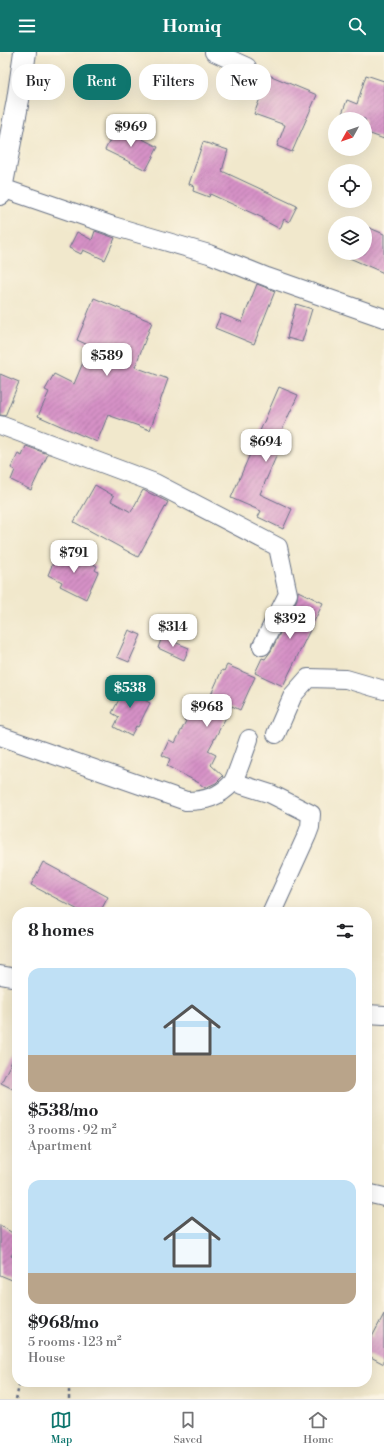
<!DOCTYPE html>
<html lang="en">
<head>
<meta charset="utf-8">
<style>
	:root { --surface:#fff; --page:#f6f6f6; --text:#202124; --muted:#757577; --line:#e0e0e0; --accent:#0f766e }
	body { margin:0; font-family:"Libre Bodoni",serif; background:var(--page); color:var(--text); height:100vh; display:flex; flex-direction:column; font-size:15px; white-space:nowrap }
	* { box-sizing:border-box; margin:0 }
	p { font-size:13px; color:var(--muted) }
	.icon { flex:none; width:22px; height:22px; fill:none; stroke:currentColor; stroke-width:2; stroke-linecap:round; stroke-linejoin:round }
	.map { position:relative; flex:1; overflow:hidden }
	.panel { position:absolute; left:12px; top:855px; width:360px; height:480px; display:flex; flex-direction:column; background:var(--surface); border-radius:16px; box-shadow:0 4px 16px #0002 }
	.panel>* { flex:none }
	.guide { position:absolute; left:12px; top:12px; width:360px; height:36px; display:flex; gap:8px }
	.needle { width:26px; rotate:230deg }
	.tools { position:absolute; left:328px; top:60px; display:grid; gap:8px }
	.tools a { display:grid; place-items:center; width:44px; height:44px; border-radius:50%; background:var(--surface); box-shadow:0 4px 16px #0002; font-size:20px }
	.price { position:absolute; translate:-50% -34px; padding:0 9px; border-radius:8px; background:#fff; color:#222; font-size:13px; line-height:26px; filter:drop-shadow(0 1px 2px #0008) }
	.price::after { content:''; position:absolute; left:50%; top:24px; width:12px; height:9px; margin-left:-6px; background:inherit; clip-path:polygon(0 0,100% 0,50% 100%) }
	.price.active { background:var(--accent); color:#fff }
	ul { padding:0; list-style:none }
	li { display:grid; align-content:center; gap:8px; height:212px; padding:0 16px }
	li span { display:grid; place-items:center; height:124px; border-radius:12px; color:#555 }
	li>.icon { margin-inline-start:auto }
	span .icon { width:72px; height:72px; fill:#fffc; stroke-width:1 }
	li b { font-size:17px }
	h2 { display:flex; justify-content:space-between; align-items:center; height:48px; padding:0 16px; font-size:17px }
	.tag { padding:0 14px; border-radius:16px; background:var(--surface); box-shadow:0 4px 16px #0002; font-size:14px; line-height:36px }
	.tag.active { background:var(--accent); color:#fff }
	header { display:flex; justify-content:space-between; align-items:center; height:52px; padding:0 16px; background:var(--accent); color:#fff; font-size:18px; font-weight:700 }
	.tab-bar { display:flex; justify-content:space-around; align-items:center; height:56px; border-top:1px solid var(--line); background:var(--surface); font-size:11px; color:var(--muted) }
	.tab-bar a { display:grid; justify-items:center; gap:2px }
	.tab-bar .active { color:var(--accent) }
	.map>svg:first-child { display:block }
</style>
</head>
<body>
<header><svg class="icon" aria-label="menu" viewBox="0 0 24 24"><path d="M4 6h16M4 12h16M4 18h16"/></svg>Homiq<svg class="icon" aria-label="search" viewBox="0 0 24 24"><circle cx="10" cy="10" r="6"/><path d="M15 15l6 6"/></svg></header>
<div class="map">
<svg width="384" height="1347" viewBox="0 0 384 1347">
	<defs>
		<pattern id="building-hatch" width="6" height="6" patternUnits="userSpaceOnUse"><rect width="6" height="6" fill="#d691c6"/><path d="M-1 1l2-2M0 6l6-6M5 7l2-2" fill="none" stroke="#ad77a4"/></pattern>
	</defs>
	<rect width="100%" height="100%" fill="#fcf5e5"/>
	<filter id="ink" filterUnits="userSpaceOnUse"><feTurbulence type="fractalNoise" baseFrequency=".025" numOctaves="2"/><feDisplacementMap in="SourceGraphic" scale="8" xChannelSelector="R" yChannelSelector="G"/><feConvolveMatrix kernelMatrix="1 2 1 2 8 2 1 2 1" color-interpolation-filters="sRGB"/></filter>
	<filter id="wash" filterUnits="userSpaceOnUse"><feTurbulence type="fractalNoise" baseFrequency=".012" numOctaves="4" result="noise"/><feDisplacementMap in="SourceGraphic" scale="16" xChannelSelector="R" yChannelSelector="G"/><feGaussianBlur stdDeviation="0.9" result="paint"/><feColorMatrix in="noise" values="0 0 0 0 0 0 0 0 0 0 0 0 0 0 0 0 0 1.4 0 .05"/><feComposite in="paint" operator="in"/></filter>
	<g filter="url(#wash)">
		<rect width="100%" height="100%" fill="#f1e8cc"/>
		<g id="blocks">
			<!-- building -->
			<path fill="url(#building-hatch)" d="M81,20L96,26L91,39L76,33Z
				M269,23L317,43L292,100L277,94L285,73L254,62Z
				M366,23L384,29V87L365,80V67H356L342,62L347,48L357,52Z
				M117,74L158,95L146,118L105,98Z
				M203,90L228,98L222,119L297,154L289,170L284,167L280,177L263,168V166L210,142L209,145L193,139L194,134L189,132Z
				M365,174L384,182V221L338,201H365Z
				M95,179L115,186L105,208L83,198L81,202L69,196L77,180L92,188Z
				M257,232L275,239L254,292L215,276L221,262L242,270Z
				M94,246L152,270L135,315L168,327L150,378L108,363L97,390L38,364L49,340L45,338L54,322L74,332L90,294L77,288Z
				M296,252L312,257L302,290L287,286Z
				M0,322L19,330L5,364L0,363Z
				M279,335L298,343L276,391L281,393L260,442L292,457L283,477L258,465L261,459L231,446Z
				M26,394L48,402L31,438L11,428L15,418L11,416L18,402L22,404Z
				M95,433L114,444L111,449L131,460L143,438L168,450L138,505L74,470Z
				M58,499L63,501L64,499L97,514L95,518L98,520L86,547L60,534L62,530L48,523Z
				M298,539L323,551L283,634L255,621L262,606L265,607L271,599L297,547Z
				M129,578L141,583L129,610L117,605Z
				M162,585L189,596L184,608L158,596Z
				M227,613L255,625L240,658L232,654L208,699L216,703L211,713L223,724L216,731L205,736L199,731L167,714L170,707L162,703L169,688L175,691L186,669L184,668L193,651L199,653L202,648L206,650L207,646L209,647L222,618L224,619Z
				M130,626L141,631L135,643L150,651L138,675L136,674L131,684L114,675L119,665L112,661Z
				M43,810L108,845L100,860H82L31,833Z
				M17,999V1039L1,1031Z
				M0,1173L17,1184V1195L11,1204L17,1207V1218L12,1228L0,1223Z
				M384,1262V1312L367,1303V1282L372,1285Z"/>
		</g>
	</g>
	<g filter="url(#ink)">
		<use href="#blocks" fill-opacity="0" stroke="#667084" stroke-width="1"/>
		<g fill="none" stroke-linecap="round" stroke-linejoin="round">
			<!-- street casing -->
			<g stroke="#667084" stroke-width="20">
				<path id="street" d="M214,0L247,15
					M2,136L113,174L209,202L267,225L384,266
					M0,373L155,431L278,495L288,542L262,594
					M276,682L293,643L308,626L346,627L384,638
					M0,684L186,749C205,749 219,745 232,731C236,726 246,695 249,687
					M233,730L271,742L311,762L310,775L307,783L272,860
					M0,923L17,926
					M367,962L384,963
					M367,1141L384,1145"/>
			</g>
			<!-- secondary casing -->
			<g stroke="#667084" stroke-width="24">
				<path id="secondary" d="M0,142L18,48L25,0"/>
			</g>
			<!-- path -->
			<path stroke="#667084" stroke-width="2.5" stroke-dasharray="3 3" stroke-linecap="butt" d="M16,1347L20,1330
				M69,1347V1330"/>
			<!-- street -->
			<use href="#street" stroke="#fff" stroke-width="18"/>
			<!-- secondary -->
			<use href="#secondary" stroke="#fff" stroke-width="22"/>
		</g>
	</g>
</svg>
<div class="tools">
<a><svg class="needle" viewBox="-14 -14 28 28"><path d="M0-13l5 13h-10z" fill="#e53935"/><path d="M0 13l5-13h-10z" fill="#757577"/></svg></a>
<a><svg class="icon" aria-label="locate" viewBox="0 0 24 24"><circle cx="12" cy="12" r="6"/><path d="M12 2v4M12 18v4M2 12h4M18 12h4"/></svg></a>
<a><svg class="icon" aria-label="layers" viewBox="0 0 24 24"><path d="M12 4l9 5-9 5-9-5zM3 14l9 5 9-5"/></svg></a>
</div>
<b class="price" style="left:131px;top:96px">$969</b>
<b class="price" style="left:107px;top:325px">$589</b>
<b class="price" style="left:266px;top:411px">$694</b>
<b class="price" style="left:74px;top:522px">$791</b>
<b class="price" style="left:290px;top:588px">$392</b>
<b class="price" style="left:173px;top:596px">$314</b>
<b class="price active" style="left:130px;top:657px">$538</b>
<b class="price" style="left:207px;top:676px">$968</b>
<div class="guide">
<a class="tag">Buy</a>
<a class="tag active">Rent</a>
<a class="tag">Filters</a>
<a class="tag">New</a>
</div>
<section class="panel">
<h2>8 homes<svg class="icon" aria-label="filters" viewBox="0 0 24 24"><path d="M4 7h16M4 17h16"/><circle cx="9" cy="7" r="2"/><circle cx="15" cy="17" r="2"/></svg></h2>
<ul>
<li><span style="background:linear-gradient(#bfe0f5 70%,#b9a48a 0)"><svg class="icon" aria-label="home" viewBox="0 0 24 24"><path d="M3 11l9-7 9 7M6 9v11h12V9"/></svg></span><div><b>$538/mo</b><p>3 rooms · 92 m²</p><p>Apartment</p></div></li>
<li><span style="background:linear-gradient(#bfe0f5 75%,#b9a48a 0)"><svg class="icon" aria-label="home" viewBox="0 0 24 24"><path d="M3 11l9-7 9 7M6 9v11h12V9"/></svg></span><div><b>$968/mo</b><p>5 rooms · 123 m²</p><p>House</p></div></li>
</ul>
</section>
</div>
<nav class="tab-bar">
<a class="active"><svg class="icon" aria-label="map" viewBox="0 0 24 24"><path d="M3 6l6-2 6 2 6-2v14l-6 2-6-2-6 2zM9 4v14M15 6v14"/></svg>Map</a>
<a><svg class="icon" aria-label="saved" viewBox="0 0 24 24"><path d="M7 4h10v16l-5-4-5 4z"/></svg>Saved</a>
<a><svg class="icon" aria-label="home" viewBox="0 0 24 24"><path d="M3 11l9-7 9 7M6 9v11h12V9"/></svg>Home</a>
</nav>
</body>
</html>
